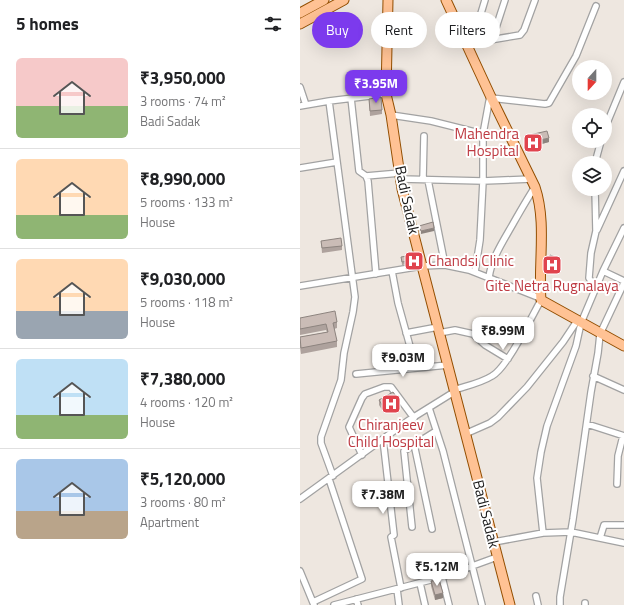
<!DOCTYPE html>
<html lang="en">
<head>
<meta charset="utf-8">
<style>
	:root { --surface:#fff; --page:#f6f6f6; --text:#202124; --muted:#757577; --line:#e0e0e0; --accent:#7c3aed }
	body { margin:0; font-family:"Titillium Web",sans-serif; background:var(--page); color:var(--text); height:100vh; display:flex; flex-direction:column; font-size:15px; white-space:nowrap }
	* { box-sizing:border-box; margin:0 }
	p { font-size:13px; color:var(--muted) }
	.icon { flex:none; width:22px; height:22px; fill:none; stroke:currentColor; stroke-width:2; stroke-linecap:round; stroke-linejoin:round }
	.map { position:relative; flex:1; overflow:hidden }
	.side { display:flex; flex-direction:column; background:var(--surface); width:300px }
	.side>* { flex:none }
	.top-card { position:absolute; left:12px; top:12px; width:252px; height:36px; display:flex; gap:8px }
	.needle { width:26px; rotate:201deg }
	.fabs { position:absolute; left:272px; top:60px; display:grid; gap:8px }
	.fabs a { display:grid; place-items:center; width:40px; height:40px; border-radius:50%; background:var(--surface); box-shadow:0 4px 16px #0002; font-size:20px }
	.price { position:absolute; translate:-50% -34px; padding:0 9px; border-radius:8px; background:#fff; color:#222; font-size:13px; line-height:26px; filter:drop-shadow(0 1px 2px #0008) }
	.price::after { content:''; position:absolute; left:50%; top:24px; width:12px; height:9px; margin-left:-6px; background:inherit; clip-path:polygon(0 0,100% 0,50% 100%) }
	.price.on { background:var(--accent); color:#fff }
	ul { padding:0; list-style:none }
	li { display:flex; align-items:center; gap:12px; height:100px; padding:0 16px }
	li+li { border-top:1px solid var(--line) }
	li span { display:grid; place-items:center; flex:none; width:112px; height:80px; border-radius:6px; color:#555 }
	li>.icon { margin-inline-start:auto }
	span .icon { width:48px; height:48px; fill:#fffc; stroke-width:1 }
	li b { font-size:17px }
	h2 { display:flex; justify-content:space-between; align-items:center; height:48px; padding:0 16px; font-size:17px }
	.chip { padding:0 14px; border-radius:18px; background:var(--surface); box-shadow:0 4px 16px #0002; font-size:14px; line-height:36px }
	.chip.on { background:var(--accent); color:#fff }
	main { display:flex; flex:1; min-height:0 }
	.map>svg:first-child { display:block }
</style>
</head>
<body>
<main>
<section class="side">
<h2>5 homes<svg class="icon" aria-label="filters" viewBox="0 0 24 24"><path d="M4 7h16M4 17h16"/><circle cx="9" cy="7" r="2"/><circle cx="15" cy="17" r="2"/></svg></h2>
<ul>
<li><span style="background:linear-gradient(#f6c9c9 60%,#8fb573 0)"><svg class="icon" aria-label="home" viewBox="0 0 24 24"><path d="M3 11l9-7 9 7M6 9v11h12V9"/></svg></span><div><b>₹3,950,000</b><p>3 rooms · 74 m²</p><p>Badi Sadak</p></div></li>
<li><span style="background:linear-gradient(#ffd9b3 70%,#8fb573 0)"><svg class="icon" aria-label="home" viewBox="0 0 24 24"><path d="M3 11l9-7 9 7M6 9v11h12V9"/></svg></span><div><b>₹8,990,000</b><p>5 rooms · 133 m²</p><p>House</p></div></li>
<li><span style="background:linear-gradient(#ffd9b3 65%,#9aa5b1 0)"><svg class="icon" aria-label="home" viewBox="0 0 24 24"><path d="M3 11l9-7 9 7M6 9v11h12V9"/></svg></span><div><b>₹9,030,000</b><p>5 rooms · 118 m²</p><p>House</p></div></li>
<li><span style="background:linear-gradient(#bfe0f5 70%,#8fb573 0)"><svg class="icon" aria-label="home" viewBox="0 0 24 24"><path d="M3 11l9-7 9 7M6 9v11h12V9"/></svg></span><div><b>₹7,380,000</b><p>4 rooms · 120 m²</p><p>House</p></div></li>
<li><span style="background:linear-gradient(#a9c7e8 65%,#b9a48a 0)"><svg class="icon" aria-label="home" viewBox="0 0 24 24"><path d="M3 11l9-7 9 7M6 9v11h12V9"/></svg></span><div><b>₹5,120,000</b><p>3 rooms · 80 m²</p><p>Apartment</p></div></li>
</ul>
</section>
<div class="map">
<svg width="324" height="605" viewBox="0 0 324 605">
	<rect width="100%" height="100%" fill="#eee7e0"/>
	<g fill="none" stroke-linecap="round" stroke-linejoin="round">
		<!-- minor casing -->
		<g stroke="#a2a2a2" stroke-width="8">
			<path id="minor" d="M192,40L205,0
				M172,43L185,0
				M166,44L220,35L224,30L235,0
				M0,87L6,105
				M51,98L59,171L66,176L68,181L76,274
				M191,98L245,104L249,103L276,56L296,6
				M29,101L55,297L53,312L44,353L41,380L21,437V443L33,476
				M0,106L29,101L86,94
				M91,115L131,121L183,134
				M305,128L324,82
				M295,163L301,141
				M0,168L37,162
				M66,176L100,173
				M101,179L183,181L231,179
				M123,179L124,136
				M128,180L145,265
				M295,189L296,231L291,253L289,278L296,288
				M297,230L324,171
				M92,271L98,303L116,368
				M303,271L324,281
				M175,272L180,240L183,181V134L190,96
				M189,277C192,257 204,240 214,222C221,210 227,199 235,187
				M0,286L122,266L145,265L169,270L240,298
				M106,333L138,327
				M139,333L155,330L173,334L185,345L208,359
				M56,374L148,365
				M293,376L324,390
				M154,390C166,386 181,383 192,376C207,368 231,318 241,300
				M129,408L143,451L182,605
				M287,424L324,436
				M165,434L190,423L198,417L227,387L263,342L277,321
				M83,439L94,535L91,537L101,588
				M114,444L132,529
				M62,455L49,427L62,398L65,394L84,387H91L114,418
				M317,484L318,456L323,436
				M90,496L108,494
				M0,499L109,420L154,392
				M112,527L104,451L136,431
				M243,533L237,478L241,452L247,426L276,346L281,323L303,271L324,228
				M300,538L304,525H324
				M194,542L243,533L271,532L324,543
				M0,571L14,605
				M142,577L149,605
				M120,583L125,605
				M97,589L99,605
				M236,596L238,605
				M56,599L58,605
				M13,602L62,579L29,479
				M34,605L142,577L197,557
				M260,605V597L273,519L291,392L298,353L300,334L324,283
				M285,605V603"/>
		</g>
		<!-- primary casing -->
		<g stroke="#934e00" stroke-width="11">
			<path id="primary" d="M88,0L86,94L91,115L102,189L210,605
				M146,0L190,95L235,187C247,223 238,263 241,300L324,346
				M0,13L24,0
				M0,24L44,0"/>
		</g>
		<!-- minor -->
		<use href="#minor" stroke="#fff" stroke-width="5.5"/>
		<!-- primary -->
		<use href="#primary" stroke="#ffc294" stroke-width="9"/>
	</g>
	<!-- wall -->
	<path fill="#aea29d" d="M69,99L82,110V114L70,116Z
		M225,136L249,142L227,148L225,141Z
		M21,241L42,246V250L22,253Z
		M250,255L258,258L259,270H250Z
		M101,257L115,260V263L102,265Z
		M0,318L37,322V328L34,329L37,341V347L1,354L0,347V337L27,332L26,330L0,335Z
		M79,400L98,404L84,413L79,405Z
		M131,581L143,598L135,600L131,586Z"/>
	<!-- shaded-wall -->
	<path fill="#8d847f" d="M249,138V142L227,148V143Z
		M134,228V231L121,234V231Z
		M98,399V404L84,413V408Z
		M143,593V598L135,600V595Z"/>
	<!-- building -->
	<path fill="#cabcb6" stroke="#8d847f" d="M81,97L82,110L70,111L69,99Z
		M247,131L249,138L227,143L225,136Z
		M133,222L134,228L121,231L119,226Z
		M41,238L42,246L22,248L21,241Z
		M114,255L115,260L102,262L101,257Z
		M250,255L258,258L259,267H250Z
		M35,311L37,322L33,323L37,341L1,348L0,337L28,332L26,324L0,329V318Z
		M93,392L98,399L84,408L79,400Z
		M139,580L143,593L135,595L131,581Z"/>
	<!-- icons -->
	<defs>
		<g id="hospital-square" transform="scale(1)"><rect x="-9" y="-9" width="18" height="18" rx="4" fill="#e0444e" stroke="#fff"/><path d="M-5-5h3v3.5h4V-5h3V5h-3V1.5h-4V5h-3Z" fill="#fff"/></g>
	</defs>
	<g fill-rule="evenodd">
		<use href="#hospital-square" x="233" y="143"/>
		<use href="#hospital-square" x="114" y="261"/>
		<use href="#hospital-square" x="252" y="265"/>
		<use href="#hospital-square" x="91" y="404"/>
	</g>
	<g text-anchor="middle" stroke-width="4" stroke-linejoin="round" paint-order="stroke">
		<!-- health labels -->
		<g font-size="15" fill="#be3a42" stroke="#fff">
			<text x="219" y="139" text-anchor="end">Mahendra<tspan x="219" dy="17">Hospital</tspan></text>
			<text x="128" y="266" text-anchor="start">Chandsi Clinic</text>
			<text x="252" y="291">Gite Netra Rugnalaya</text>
			<text x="91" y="430">Chiranjeev<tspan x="91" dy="17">Child Hospital</tspan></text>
		</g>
		<!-- street labels -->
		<g font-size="15" fill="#1b1b1b" stroke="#fff">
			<text transform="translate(107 200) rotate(78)" y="5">Badi Sadak</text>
			<text transform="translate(186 514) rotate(76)" y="5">Badi Sadak</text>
		</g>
	</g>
</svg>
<div class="fabs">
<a><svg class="needle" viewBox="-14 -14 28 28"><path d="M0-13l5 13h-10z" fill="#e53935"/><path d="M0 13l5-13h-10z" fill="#757577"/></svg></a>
<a><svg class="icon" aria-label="locate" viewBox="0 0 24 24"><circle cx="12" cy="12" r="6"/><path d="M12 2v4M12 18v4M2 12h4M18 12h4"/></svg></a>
<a><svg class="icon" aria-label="layers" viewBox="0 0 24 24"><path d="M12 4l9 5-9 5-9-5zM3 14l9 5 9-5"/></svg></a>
</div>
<b class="price on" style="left:76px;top:104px">₹3.95M</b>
<b class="price" style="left:203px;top:351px">₹8.99M</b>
<b class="price" style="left:103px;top:378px">₹9.03M</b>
<b class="price" style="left:83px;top:515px">₹7.38M</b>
<b class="price" style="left:137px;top:587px">₹5.12M</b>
<div class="top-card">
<a class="chip on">Buy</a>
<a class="chip">Rent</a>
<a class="chip">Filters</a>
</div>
</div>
</main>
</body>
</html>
